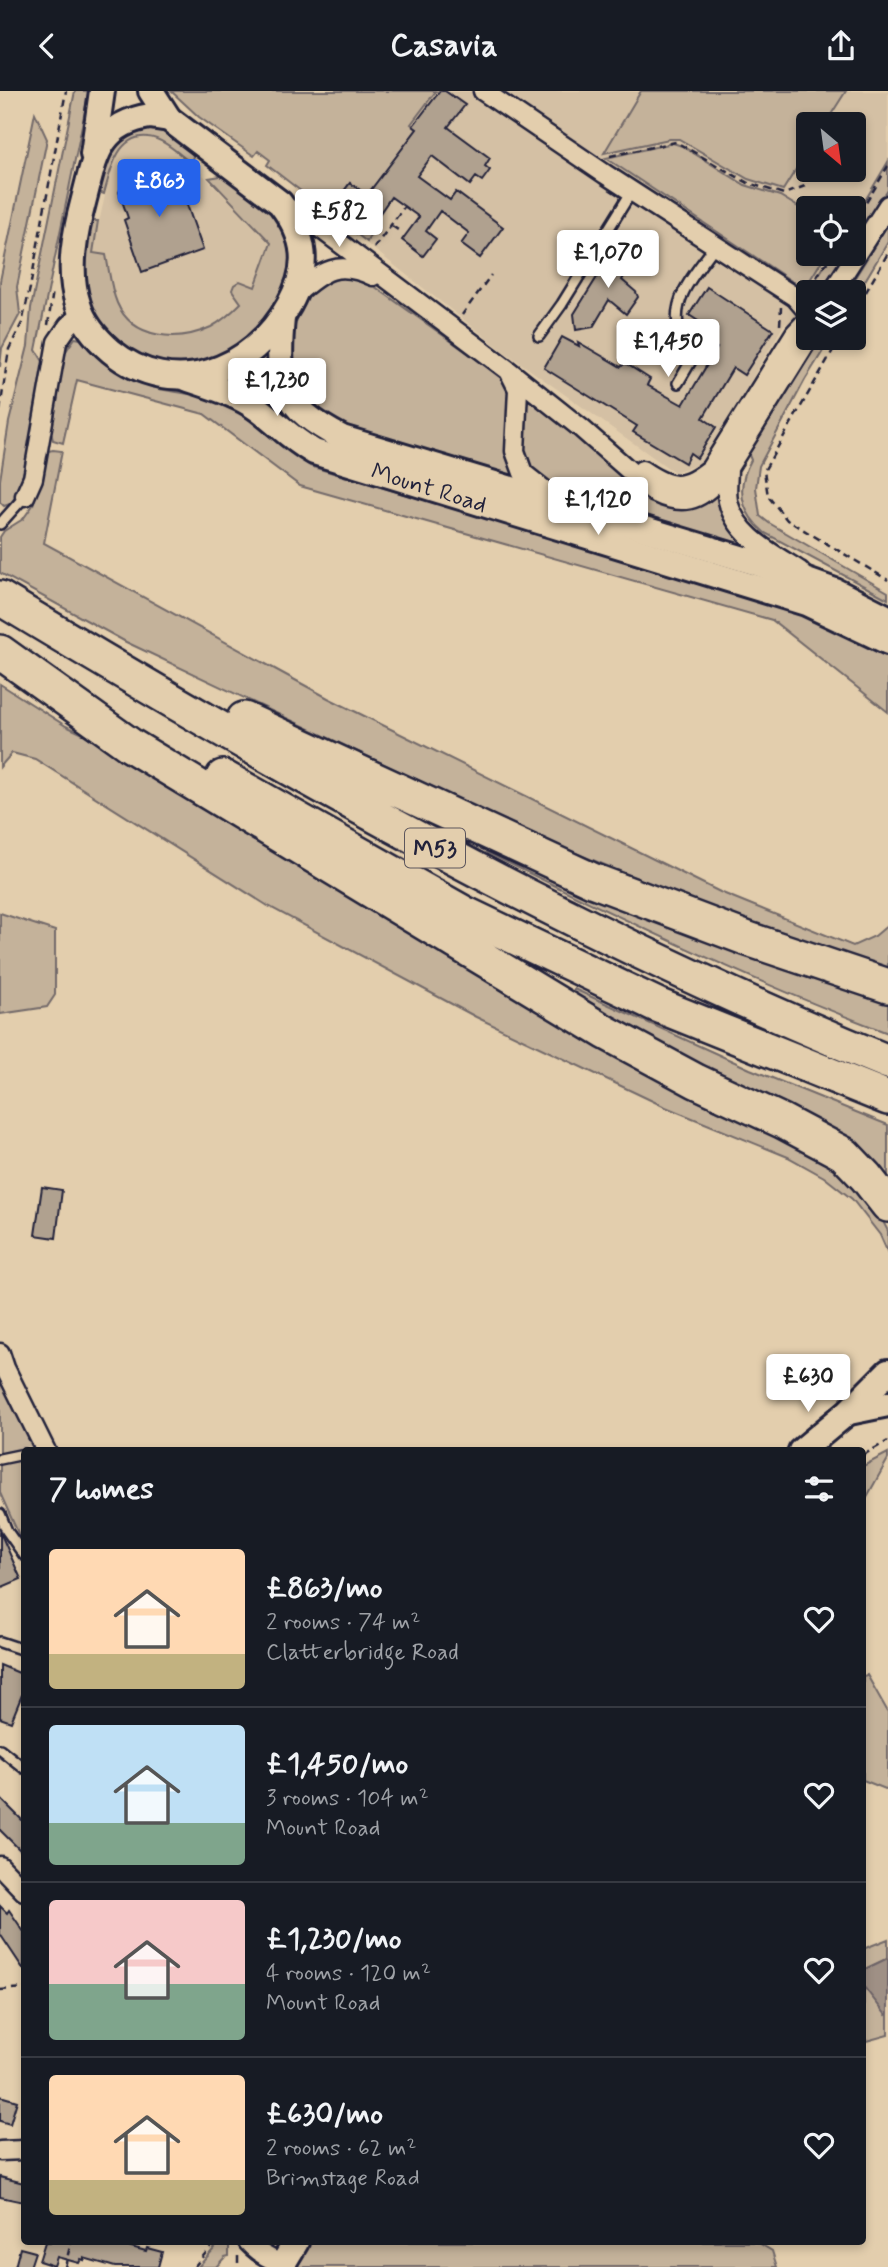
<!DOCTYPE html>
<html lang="en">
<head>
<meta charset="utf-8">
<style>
	:root { --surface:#171b24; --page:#20242c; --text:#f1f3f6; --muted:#9ea1a6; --line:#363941; --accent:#2563eb }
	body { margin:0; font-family:Mynerve,sans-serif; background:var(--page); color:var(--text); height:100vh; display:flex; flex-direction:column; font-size:26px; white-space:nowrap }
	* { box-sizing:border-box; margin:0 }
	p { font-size:23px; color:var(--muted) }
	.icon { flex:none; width:38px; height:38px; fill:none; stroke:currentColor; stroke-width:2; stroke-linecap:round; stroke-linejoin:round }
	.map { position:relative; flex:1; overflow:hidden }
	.details { position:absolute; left:21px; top:1356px; width:845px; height:798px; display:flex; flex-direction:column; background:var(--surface); border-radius:7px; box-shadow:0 4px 10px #0003 }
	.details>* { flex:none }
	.needle { width:46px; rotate:151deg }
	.controls { position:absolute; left:796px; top:21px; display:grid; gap:14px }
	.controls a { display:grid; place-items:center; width:70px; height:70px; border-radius:7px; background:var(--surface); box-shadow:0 4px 10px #0003; font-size:35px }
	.price { position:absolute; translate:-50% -60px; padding:0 16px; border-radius:7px; background:#fff; color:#222; font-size:23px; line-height:46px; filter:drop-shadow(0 2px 4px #0008) }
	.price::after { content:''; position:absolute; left:50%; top:42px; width:21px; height:16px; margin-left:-10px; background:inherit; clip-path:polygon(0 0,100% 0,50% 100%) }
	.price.current { background:var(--accent); color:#fff }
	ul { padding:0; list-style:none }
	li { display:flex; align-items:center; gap:21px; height:175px; padding:0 28px }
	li+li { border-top:2px solid var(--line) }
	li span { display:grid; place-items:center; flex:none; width:196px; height:140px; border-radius:7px; color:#555 }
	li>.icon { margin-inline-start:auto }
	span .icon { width:84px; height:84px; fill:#fffc; stroke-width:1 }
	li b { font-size:30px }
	h2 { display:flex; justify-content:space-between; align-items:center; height:84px; padding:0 28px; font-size:30px }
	header { display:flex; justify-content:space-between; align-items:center; height:91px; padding:0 28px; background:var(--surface); font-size:32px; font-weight:800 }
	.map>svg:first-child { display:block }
</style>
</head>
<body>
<header><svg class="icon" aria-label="back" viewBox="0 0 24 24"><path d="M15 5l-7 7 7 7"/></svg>Casavia<svg class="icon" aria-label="share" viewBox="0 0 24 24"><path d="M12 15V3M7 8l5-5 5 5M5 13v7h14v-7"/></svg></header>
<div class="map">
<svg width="888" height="2176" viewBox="0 0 888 2176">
	<rect width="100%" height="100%" fill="#e3cead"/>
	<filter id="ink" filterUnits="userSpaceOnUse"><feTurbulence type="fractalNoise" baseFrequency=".0143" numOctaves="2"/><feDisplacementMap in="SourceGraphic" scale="14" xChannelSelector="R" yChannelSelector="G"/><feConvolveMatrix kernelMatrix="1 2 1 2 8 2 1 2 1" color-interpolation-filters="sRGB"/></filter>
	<g filter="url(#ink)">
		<!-- built -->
		<path fill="#d4c0a4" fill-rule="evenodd" d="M222,0H888V133L846,201H808V246L785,232L701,373L674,381L502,259L267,74L270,69L258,60L254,65L199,26L220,13ZM808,33H854V79H808ZM808,117H854V163H808Z
			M148,46L162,51L191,72L271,152L255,196L232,199L241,212L212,235L194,242L161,245L144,241L129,229L117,213L106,165L92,162L112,74L120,58L133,48Z"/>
		<!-- green -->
		<path fill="#c4b29a" stroke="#736a6a" stroke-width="2" d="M75,0H89L36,259L44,272L25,376L17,404L10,413L4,415L0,411V389L9,331L28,255L31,217Z
			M171,0H436L411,33L417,38L367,104L350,92L341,104L335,107L343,115L345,124C357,128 365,129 371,141L367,151L267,74L270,69L258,60L254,65L199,26Z
			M641,0H846L825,33H808V59L783,99L748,88L679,48H669L604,62Z
			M35,22L47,48L17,196L20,223L2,257L0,276V190Z
			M131,35L162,38L191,59L193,65L191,72C179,63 163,47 148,46C117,43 110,81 104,103L96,100L105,59Z
			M673,52L682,55L745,94L780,105L808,122V163H826L805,197H802L606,67Z
			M888,71V99L854,152V128Z
			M226,84L277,122L293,157L287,199L249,250L210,272L172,276L133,263L114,250L90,217L81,175L89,130H98L93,162L106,164C109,179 111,198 117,212C133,249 179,251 211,236C222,230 232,221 241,212L232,199L234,194L240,190L255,196L271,152L209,87Z
			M888,133V151L854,208V201H846Z
			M832,163H847L820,198L806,204Z
			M342,183L364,188L500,285L508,301L509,321L506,344L508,368L519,389L336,334C324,324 308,314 300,301C278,263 297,193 342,183Z
			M75,247L87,249L104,270L128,285L159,298L225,309L248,323L310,375L791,518L888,565V621L772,529L300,395L204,323L77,289L63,352L53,349L50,337L66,260Z
			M818,247H831L805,289L759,375L756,397L760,425L769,432L888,501V508L765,442C740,421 736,396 751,369L748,362Z
			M529,309L571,338L620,384L644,401L720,402L766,466L595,412L548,392L531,380L520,356L526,312Z
			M53,359L62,360L44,452L328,607L720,801L853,855L875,845L888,834V882L693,810L551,752L126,551L0,482V446L4,440L23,428L33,414L46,366L48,360Z
			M0,593L66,635L83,643L350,805L823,1060L879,1123L888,1140V1162L880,1144L852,1108L824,1086L788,1066L663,1015L476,926L268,815L35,668L12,662L0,676Z
			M486,755L668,830L888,913V942C751,890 617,826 486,761Z
			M0,822L55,840V904L47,916L0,923Z
			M574,898L750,978L888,1034V1094L569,908Z
			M0,1285L35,1360H24V1455L0,1402Z
			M888,1362V1368L863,1413V1375Z
			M867,1584L888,1621V1699L863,1689V1585Z
			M888,1848V1867L863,1879V1858Z
			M864,1895L886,1923L888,1922V1944L863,1951Z
			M220,2151H229V2165L225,2166L216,2176H198Z
			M309,2151H757L772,2160L777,2176H295Z"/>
		<!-- water -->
		<path fill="#9f9085" stroke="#6d6467" stroke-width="2" d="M888,1867V1922L886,1924L864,1896H863V1879Z"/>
		<!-- building -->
		<path fill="#b0a18f" stroke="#22223b" stroke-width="2" d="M440,0H445L465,14L448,36L490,67L485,75L490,79L482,90L476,86L470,94L432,65L417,85L450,109L456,101L503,136L480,167L461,153L469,142L440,120L426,140L436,148L423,165L402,149L419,126L391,106L375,129L341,104L350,92L367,104L417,38L413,35Z
			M158,77L176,83L203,159L142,181L124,129L128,127L119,101L129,87Z
			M625,154L633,160L635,167L622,189L636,201L638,206L626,223L609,209L593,236L576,239L574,223L616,156Z
			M707,196L773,239L744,284L733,277L703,327L716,336L697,367L690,362L685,372L633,341L637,335L544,277L562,246L579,255L578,251L621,276L625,272L650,288L647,294L683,314L717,257L709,252L715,241L689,224Z
			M42,1096L62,1099L56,1147L35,1144Z
			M0,1441L21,1488L0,1497Z
			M0,1574L24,1584V1599L11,1631L0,1627Z
			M0,1707L24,1731V1763L0,1739Z
			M0,1815L7,1822L9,1819L24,1841V1879L0,1843Z
			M0,2005L17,2010L10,2033L0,2030Z
			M0,2086L24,2092V2111L0,2106Z
			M45,2151H113L146,2160L147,2157L162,2161L158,2176H115L84,2167V2169L81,2168L79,2172L57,2166L54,2175L39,2170Z
			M20,2157L35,2161L30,2176H15Z"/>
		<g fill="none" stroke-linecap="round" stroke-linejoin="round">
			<!-- lane casing -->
			<g stroke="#22223b" stroke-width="14">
				<path id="lane" d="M539,245L562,213L632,100
					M678,292L691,270C690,259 683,250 679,239C670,207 698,179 715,155
					M0,433L25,405
					M0,1368L24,1363
					M0,1423L7,1440L24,1464
					M0,1551L24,1559
					M0,1658L24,1677"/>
			</g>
			<!-- street casing -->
			<g stroke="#22223b" stroke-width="23">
				<path id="street" d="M483,0L605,83L795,206L808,221
					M283,114L308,128L508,279L582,338L655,402C690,419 706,404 728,377L809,247
					M832,201L888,114
					M296,203C323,179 338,169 373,185
					M510,282L518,298L515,360L523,382L551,404
					M728,377C728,387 726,400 728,410C736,445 772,462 800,480
					M642,379C670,398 683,400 710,378L795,242L808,228
					M25,405L33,387L57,251L68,235L82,222
					M0,1262L5,1277L46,1360
					M0,1775L24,1800
					M0,2060L24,2059
					M248,2151C258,2162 268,2168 283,2173"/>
			</g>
			<!-- secondary casing -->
			<g stroke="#22223b" stroke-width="30">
				<g id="secondary">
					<path d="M151,0L169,28"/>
					<path d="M150,25L169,28L280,112C307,147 310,176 289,214C253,280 173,311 111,260C97,248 83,231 78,213C67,179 75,142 84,108C95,65 99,33 150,25Z"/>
					<path d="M93,63L102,0"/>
					<path d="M282,227C276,293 282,316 342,347L754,471L835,500L888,527"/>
					<path id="s1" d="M183,286C208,295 236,302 258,318C278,333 291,348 314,361L806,512L888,551"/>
					<path d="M849,1321L888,1313"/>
					<path d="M801,1360L848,1321L888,1281"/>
					<path d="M281,2176L296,2151"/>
				</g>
			</g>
			<!-- highway casing -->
			<g stroke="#22223b" stroke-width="38">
				<path id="highway" d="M0,507C285,680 578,845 888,971
					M0,561L130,654L605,941L696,990L782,1030L844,1063L866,1086L888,1114
					M244,628L592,789L748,848L888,895
					M223,686L466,823L657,914L888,1007"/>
			</g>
			<!-- path -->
			<path stroke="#22223b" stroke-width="2.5" stroke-dasharray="7 5" stroke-linecap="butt" d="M610,65L676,51L748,92L784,103L805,95
				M834,112L837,117
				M854,132L888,75
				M392,135L401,141
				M374,157L404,116
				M809,196L833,163
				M854,222L888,162
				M462,224L491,184
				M48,234L53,199
				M780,234L781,216
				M840,247L764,380L768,405L787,429L888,489
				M0,319L9,258L22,232L30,197L66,0
				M863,1364L888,1350
				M0,1899L24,1897
				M238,2165V2176
				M65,2176L71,2151
				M194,2176L215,2151"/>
			<!-- lane -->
			<use href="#lane" stroke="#e3cead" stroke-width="9"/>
			<!-- street -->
			<use href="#street" stroke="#e3cead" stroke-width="18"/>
			<!-- secondary -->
			<use href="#secondary" stroke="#e3cead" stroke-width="24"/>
			<!-- highway -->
			<use href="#highway" stroke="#e3cead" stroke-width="33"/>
		</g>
	</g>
	<g text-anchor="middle" stroke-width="5" stroke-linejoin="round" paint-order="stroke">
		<!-- shield labels -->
		<rect fill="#e3cead" stroke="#5c565d" stroke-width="2" x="405" y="737.5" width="60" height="39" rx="5"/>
		<g font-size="23" font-weight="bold" fill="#22223b">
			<text x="435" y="765">M53</text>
		</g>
		<!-- street labels -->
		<g font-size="24" fill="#22223b" stroke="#e3cead">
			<text dy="8" stroke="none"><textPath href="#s1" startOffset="273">Mount Road</textPath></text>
		</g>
	</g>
</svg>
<div class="controls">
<a><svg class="needle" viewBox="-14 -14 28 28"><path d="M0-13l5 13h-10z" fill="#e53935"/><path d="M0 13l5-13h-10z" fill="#9ea1a6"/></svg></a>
<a><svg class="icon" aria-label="locate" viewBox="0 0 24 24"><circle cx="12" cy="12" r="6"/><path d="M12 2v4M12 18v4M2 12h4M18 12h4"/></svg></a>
<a><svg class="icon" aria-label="layers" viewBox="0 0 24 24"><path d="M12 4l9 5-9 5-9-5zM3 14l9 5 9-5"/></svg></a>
</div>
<b class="price current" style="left:159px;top:128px">£863</b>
<b class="price" style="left:339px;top:158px">£582</b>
<b class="price" style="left:608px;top:199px">£1,070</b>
<b class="price" style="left:668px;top:288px">£1,450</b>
<b class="price" style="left:277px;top:327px">£1,230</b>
<b class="price" style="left:598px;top:446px">£1,120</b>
<b class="price" style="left:808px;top:1323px">£630</b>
<section class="details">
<h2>7 homes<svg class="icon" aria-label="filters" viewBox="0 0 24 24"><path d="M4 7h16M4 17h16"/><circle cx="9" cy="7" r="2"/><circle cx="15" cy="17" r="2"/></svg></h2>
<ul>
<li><span style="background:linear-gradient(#ffd9b3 75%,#c2b280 0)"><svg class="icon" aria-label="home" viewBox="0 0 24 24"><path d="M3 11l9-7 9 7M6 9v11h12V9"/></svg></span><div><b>£863/mo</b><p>2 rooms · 74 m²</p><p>Clatterbridge Road</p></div><svg class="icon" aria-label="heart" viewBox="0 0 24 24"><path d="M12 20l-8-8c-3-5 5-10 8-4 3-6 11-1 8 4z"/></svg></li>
<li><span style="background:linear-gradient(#bfe0f5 70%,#7fa58c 0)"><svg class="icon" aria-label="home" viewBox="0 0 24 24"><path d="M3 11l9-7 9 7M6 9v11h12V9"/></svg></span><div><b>£1,450/mo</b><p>3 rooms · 104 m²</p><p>Mount Road</p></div><svg class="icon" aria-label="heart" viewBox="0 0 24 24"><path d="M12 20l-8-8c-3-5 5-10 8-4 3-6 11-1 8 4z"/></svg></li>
<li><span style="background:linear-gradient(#f6c9c9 60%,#7fa58c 0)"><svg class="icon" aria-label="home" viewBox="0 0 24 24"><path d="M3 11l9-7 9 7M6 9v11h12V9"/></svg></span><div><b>£1,230/mo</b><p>4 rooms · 120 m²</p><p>Mount Road</p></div><svg class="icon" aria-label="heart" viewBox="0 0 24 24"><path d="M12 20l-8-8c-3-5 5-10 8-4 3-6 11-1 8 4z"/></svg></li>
<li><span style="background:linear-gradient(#ffd9b3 75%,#c2b280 0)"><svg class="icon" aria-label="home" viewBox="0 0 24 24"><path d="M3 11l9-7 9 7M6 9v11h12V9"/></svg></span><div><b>£630/mo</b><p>2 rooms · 62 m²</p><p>Brimstage Road</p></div><svg class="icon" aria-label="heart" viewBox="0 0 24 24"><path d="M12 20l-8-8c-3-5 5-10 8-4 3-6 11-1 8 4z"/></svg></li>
</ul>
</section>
</div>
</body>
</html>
